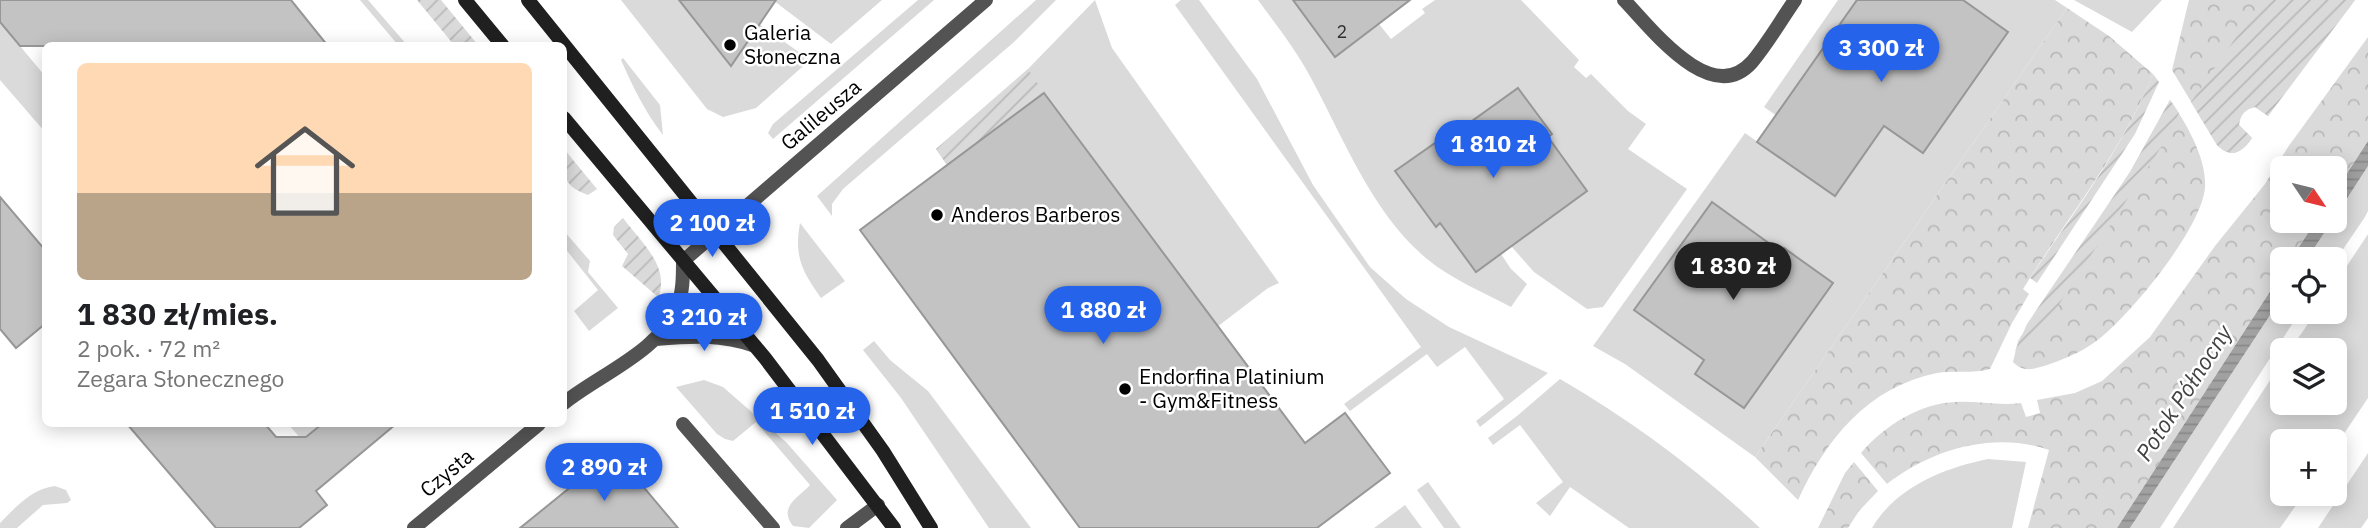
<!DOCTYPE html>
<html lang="pl">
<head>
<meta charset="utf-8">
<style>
	:root { --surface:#fff; --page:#f6f6f6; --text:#202124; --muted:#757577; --line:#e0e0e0; --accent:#2563eb }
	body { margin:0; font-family:"IBM Plex Sans",sans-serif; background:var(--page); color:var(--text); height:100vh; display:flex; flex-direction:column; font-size:26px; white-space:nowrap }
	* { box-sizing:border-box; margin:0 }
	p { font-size:23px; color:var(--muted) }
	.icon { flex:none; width:38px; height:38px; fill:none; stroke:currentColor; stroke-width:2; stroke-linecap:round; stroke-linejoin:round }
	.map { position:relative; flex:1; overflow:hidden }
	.sheet { position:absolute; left:42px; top:42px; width:525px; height:385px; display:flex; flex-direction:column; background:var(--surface); border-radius:10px; box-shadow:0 4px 18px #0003 }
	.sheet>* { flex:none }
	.needle { width:46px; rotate:125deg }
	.fabs { position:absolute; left:2270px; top:156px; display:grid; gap:14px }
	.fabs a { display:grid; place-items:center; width:77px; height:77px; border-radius:10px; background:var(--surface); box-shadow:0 4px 18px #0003; font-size:35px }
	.price { position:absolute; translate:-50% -60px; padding:0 16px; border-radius:24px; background:var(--accent); color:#fff; font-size:23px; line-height:46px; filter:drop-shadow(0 2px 4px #0008) }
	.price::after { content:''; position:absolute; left:50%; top:42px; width:21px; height:16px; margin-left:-10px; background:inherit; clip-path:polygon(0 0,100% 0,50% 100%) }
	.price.active { background:#222; color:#fff }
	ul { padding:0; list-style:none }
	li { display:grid; align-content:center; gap:14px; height:371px; padding:0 35px }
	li+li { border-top:2px solid var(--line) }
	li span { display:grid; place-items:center; height:217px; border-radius:10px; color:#555 }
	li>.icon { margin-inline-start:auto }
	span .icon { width:126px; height:126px; fill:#fffc; stroke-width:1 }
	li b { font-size:30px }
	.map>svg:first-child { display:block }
</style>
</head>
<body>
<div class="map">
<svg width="2368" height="528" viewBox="0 0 2368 528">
	<defs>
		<pattern id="park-crowns" width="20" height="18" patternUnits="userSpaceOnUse" patternTransform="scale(1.75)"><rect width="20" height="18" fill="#dadada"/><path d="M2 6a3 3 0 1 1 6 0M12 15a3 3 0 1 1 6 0" fill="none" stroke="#b9b9b9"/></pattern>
		<pattern id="garden-furrows" width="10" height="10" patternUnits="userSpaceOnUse" patternTransform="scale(1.75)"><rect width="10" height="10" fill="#dadada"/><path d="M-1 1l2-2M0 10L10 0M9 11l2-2" fill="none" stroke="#b9b9b9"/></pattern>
		<pattern id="water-rules" width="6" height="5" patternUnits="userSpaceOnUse" patternTransform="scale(1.75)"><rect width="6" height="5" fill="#a1a1a1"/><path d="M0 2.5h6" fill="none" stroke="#898989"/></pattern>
	</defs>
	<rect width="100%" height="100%" fill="#fff"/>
	<!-- grass -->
	<path fill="#dadada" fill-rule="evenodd" d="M360,0H368L407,45H398Z
		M621,0H679L731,65L759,24L810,60L756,108L723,117L707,109Z
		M775,0H882L831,44L774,1Z
		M918,0H934L773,139L768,133L773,124Z
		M1036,0H1056L1014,42L843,189L832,204V216L817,196Z
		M1095,0L1112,48L1279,283L1268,288L1217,327L1044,93L947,165L936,149L1028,69Z
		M1181,0H1199L1257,79L1313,185L1370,267L1406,299L1449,327L1548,373L1480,427L1476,421L1504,399L1465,347L1437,367L1427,354L1350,411L1344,404L1421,347L1175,5Z
		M1258,0H1297L1335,57L1379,24L1391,39L1425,13L1422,9L1435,0H1521L1579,60L1574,67L1586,78L1591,74L1628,111L1646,124L1628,149L1687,189L1603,307L1587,309L1534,272L1511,246L1548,137L1552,133L1518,88L1440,144L1438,141L1395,172L1435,226L1440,223L1476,272L1501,254L1511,269L1527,284L1511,307C1483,292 1451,279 1427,259C1372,213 1345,141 1312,80C1297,51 1277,26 1258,0Z
		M1838,0H1857L1810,68L1875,120L1923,153L2008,32L1963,0H2055L2067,8L1755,457L1625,364L1593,346L1745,133L1834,195L1853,168L1764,107ZM1712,202L1781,252L1784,249L1833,283L1744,408L1696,374L1704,360L1634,310Z
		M2074,0H2162L2132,32Z
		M0,22L45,76V132L0,80Z
		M623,58L660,105L663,135C645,112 633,87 621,60Z
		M2368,166V211L2365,217L2335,261L2334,259H2307L2332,221L2334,220L2335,217Z
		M800,223L845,281L821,298C802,271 794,257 800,223Z
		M564,231L590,261L588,272L618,308L589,331L574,311L598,290L564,247Z
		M2368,234V398L2335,447L2334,441H2282V494H2304L2280,528H2173L2282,362V402H2334V350H2290L2316,312H2334L2335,284Z
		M2282,297V312H2300L2160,528H2130Z
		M874,341L890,360L928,391L1031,528H989L901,398L863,350Z
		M1560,379C1632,421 1699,470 1760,528H1629L1570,487L1550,516L1536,503L1563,482L1520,425L1493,445L1488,438L1517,416Z
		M704,380L723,387L786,442L837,500L809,528L793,526C778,507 798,498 810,485L756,422L733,441L725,439L717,434L676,387Z
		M288,424H322L302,440Z
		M2368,453V518L2361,528H2318Z
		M1988,459L2026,462L2012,528H1872C1896,487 1944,468 1988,459Z
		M1428,482L1461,528H1444L1417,490Z
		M55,486L66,490L71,500L67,503L43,505L17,528H0V523C16,507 31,489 55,486Z
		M1405,505L1422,528H1374Z"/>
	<!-- park -->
	<path fill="url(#park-crowns)" d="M2189,0H2355L2268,116L2255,107C2245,109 2240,115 2239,125L2252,138C2242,153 2231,159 2217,145L2172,70Z
		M2067,8L2109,36L2153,74C2121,153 2067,218 2023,289L2029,294L2012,323L1990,369C1973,374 1955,370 1937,373C1868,387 1826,439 1798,500L1755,457Z
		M2368,37V141L2335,192L2334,168H2282V220L2316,221L2291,259H2282V273L2117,528H2028L2049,450C1994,431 1932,449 1887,484L1861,453C1884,426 1920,403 1956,402C1978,401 1999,406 2021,403L2026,417L2040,413L2037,400L2075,393L2102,381L2150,337L2215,246L2265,184L2288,147Z
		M2170,100C2186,123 2207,158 2205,188C2201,229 2132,313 2099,339C2084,351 2065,359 2047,365C2034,369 2023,373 2013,362L2018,341L2130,172Z
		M1854,462L1878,491L1859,511L1848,528H1818L1845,473Z"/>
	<!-- garden -->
	<path fill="url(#garden-furrows)" d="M417,0H441L478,45H454Z
		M2262,0H2355L2268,116L2255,107C2245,109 2240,115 2239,125L2252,138C2242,153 2231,159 2217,145L2191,102Z
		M1028,69L1044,93L947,165L936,149Z
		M2153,74L2159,82L2135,134L2037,283L2030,278C2074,212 2123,148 2153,74Z
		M2170,100L2179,113L2167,138L2032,346L2015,351L2027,324L2130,172Z
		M564,149L597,189L588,195C562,186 563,174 564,149Z
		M623,218C640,241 671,267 658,297L622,266L628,254L613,235L614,227Z"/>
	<!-- water -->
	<path fill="url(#water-rules)" d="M2368,141V166L2335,217V192Z
		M2316,221H2332L2307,259H2291Z
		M2282,273V297L2130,528H2117Z"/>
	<!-- building -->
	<path fill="#c3c3c3" stroke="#979797" stroke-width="2" d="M0,0H291L328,46H20L0,22Z
		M679,0H776L731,66Z
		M1293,0H1410L1335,57Z
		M1857,0H1963L2008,32L1923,153L1884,126L1835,196L1757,142Z
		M1518,88L1552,134L1548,137L1587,191L1476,272L1440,223L1436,227L1395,171L1438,141L1440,144Z
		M1044,93L1305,443L1345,413L1390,473L1317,528H1080L860,230Z
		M0,197L46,251V323L16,348L0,329Z
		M1712,202L1781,252L1784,248L1833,283L1744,408L1695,374L1704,360L1634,310Z
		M127,424H265L276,437H306L322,424H396L316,491L327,505L299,528H216Z
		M614,452L678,528H520Z"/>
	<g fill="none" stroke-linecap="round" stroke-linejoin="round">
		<!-- lane -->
		<path stroke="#535353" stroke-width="14" d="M683,424L773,528
			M847,528L878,505"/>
		<!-- street -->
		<path stroke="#535353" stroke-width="14" d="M1624,0C1651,28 1711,108 1752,62C1768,43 1781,20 1795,0
			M656,339C691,336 722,334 755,346
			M564,403C600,374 661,351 678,305C683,291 683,276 683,261L986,0
			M414,528L539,424"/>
		<!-- secondary -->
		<path stroke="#202020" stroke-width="14" d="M465,0L503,46
			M528,0L818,360L883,451L931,528
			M564,118L765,358L894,528"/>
	</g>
	<!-- markers -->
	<g fill="#000" stroke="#fff" stroke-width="2.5">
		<circle cx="730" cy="45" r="7"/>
		<circle cx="937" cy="215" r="7"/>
		<circle cx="1125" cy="389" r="7"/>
	</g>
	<g text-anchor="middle" stroke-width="5" stroke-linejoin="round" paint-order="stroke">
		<!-- number labels -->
		<g font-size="18" fill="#313131">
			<text x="1342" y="38">2</text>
		</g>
		<!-- poi labels -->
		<g font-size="21" fill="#000" stroke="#fff" text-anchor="start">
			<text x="744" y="40">Galeria<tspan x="744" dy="24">Słoneczna</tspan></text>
			<text x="951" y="222">Anderos Barberos</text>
			<text x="1139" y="384">Endorfina Platinium<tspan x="1139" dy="24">- Gym&amp;Fitness</tspan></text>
		</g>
		<!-- street labels -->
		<g font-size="21" fill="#000" stroke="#fff">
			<text transform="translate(821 115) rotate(-40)" y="7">Galileusza</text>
			<text transform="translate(447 473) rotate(-40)" y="7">Czysta</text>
		</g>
		<!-- water labels -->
		<g font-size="23" font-style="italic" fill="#424242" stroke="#fff">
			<text transform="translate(2184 393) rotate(-57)" y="8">Potok Północny</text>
		</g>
	</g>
</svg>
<div class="fabs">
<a><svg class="needle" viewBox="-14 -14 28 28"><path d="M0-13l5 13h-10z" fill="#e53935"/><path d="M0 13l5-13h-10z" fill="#757577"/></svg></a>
<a><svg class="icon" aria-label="locate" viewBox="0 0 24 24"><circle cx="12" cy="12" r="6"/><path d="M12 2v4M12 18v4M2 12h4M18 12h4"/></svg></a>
<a><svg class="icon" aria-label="layers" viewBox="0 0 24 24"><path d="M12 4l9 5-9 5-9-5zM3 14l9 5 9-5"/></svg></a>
<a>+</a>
</div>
<b class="price" style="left:1881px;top:84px">3 300 zł</b>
<b class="price" style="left:1493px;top:180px">1 810 zł</b>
<b class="price" style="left:712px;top:259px">2 100 zł</b>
<b class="price active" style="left:1733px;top:302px">1 830 zł</b>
<b class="price" style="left:1103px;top:346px">1 880 zł</b>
<b class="price" style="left:704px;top:353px">3 210 zł</b>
<b class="price" style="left:812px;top:447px">1 510 zł</b>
<b class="price" style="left:604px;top:503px">2 890 zł</b>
<section class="sheet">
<ul>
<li><span style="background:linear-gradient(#ffd9b3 60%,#b9a48a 0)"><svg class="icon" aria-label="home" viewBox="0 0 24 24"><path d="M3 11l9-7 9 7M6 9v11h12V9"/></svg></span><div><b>1 830 zł/mies.</b><p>2 pok. · 72 m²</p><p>Zegara Słonecznego</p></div></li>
</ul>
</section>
</div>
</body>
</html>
